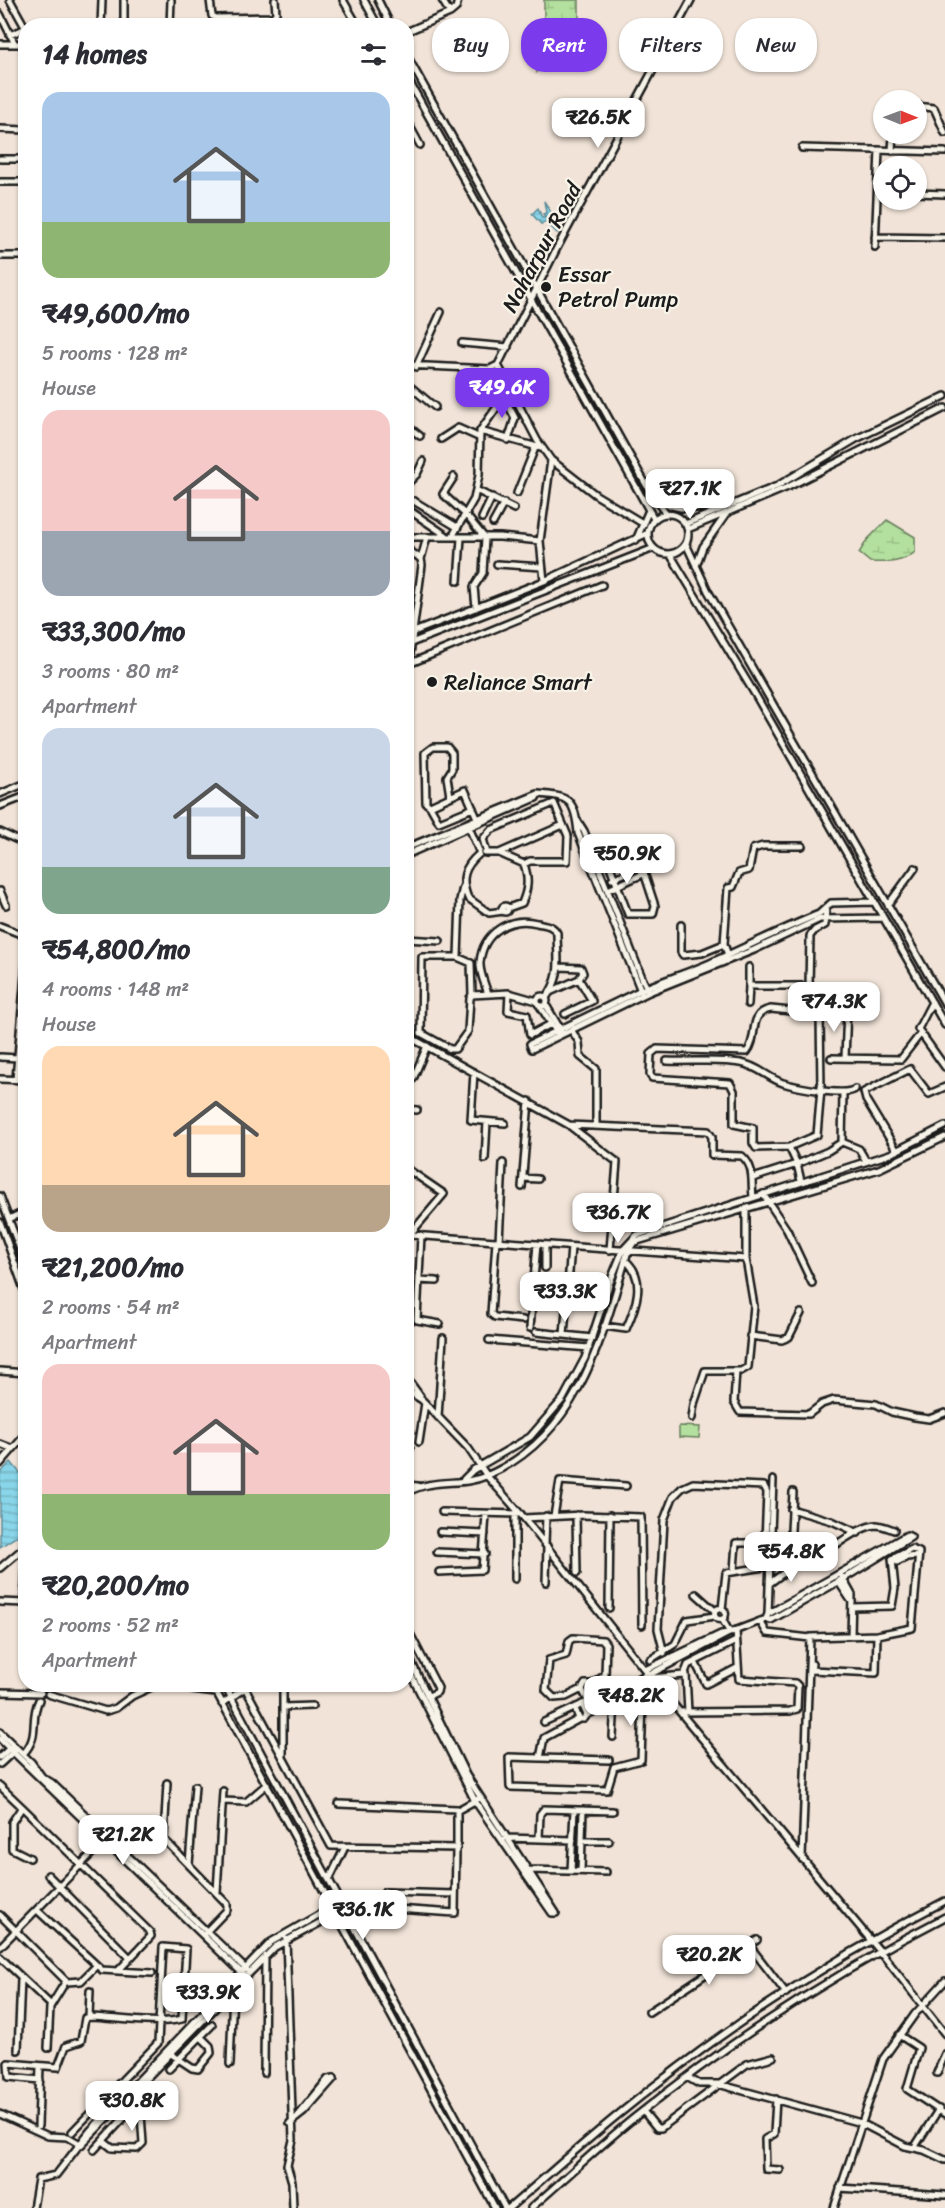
<!DOCTYPE html>
<html lang="en">
<head>
<meta charset="utf-8">
<style>
	:root { --surface:#fff; --page:#f2f2f3; --text:#2b2b33; --muted:#7c7c81; --accent:#7c3aed }
	body { margin:0; font-family:Sriracha,sans-serif; background:var(--page); color:var(--text); height:100vh; display:flex; flex-direction:column; font-size:22px; white-space:nowrap }
	* { box-sizing:border-box; margin:0 }
	p { font-size:20px; color:var(--muted) }
	.icon { flex:none; width:33px; height:33px; fill:none; stroke:currentColor; stroke-width:2; stroke-linecap:round; stroke-linejoin:round }
	.map { position:relative; flex:1; overflow:hidden }
	.drawer { position:absolute; left:18px; top:18px; width:396px; height:1674px; display:flex; flex-direction:column; background:var(--surface); border-radius:24px; box-shadow:0 2px 4px #0004 }
	.drawer>* { flex:none }
	.top-card { position:absolute; left:432px; top:18px; width:423px; height:54px; display:flex; gap:12px }
	.needle { width:39px; rotate:91deg }
	.fabs { position:absolute; left:873px; top:90px; display:grid; gap:12px }
	.fabs a { display:grid; place-items:center; width:54px; height:54px; border-radius:50%; background:var(--surface); box-shadow:0 2px 4px #0004; font-size:30px }
	.price { position:absolute; translate:-50% -51px; padding:0 14px; border-radius:12px; background:#fff; color:#222; font-size:20px; line-height:39px; filter:drop-shadow(0 2px 3px #0008) }
	.price::after { content:''; position:absolute; left:50%; top:36px; width:18px; height:14px; margin-left:-9px; background:inherit; clip-path:polygon(0 0,100% 0,50% 100%) }
	.price.selected { background:var(--accent); color:#fff }
	ul { padding:0; list-style:none }
	li { display:grid; align-content:center; gap:12px; height:318px; padding:0 24px }
	li span { display:grid; place-items:center; height:186px; border-radius:18px; color:#555 }
	li>.icon { margin-inline-start:auto }
	span .icon { width:108px; height:108px; fill:#fffc; stroke-width:1 }
	li b { font-size:26px }
	h2 { display:flex; justify-content:space-between; align-items:center; height:72px; padding:0 24px; font-size:26px }
	.pill { padding:0 21px; border-radius:24px; background:var(--surface); box-shadow:0 2px 4px #0004; font-size:21px; line-height:54px }
	.pill.selected { background:var(--accent); color:#fff }
	.map>svg:first-child { display:block }
</style>
</head>
<body>
<div class="map">
<svg width="945" height="2208" viewBox="0 0 945 2208">
	<defs>
		<pattern id="wetland-marsh" width="20" height="14" patternUnits="userSpaceOnUse" patternTransform="scale(1.5)"><rect width="20" height="14" fill="#b3e09e"/><path d="M1 5h8M5 5V1M11 12h8M15 12V8" fill="none" stroke="#99c088"/></pattern>
		<pattern id="water-rules" width="6" height="5" patternUnits="userSpaceOnUse" patternTransform="scale(1.5)"><rect width="6" height="5" fill="#89d5e9"/><path d="M0 2.5h6" fill="none" stroke="#76b6c7"/></pattern>
	</defs>
	<rect width="100%" height="100%" fill="#f1e3d7"/>
	<filter id="ink" filterUnits="userSpaceOnUse"><feTurbulence type="fractalNoise" baseFrequency=".0167" numOctaves="2"/><feDisplacementMap in="SourceGraphic" scale="12" xChannelSelector="R" yChannelSelector="G"/><feConvolveMatrix kernelMatrix="1 2 1 2 8 2 1 2 1" color-interpolation-filters="sRGB"/></filter>
	<g filter="url(#ink)">
		<!-- wetland -->
		<path fill="url(#wetland-marsh)" stroke="#687e5d" stroke-width="1.5" d="M544,0H579V30L537,72L544,36Z
			M887,520L915,537V552C903,563 886,563 870,562L859,553L867,540Z"/>
		<!-- pitch -->
		<path fill="#b3e09e" stroke="#687e5d" stroke-width="1.5" d="M679,1426L700,1427L699,1438L679,1437Z"/>
		<!-- water -->
		<path fill="url(#water-rules)" stroke="#5d8b97" stroke-width="1.5" d="M544,201L561,229L557,233L546,222L541,224L532,214L538,208L542,218H546L543,214L546,213Z
			M11,1462L25,1479V1531L0,1547V1473Z"/>
		<g fill="none" stroke-linecap="round" stroke-linejoin="round">
			<!-- minor casing -->
			<g stroke="#1c1c1c" stroke-width="10">
				<path id="minor" d="M10,0L25,27
					M124,0V26
					M210,0L212,16L216,18L273,17L276,13L275,0
					M343,0L358,26
					M364,0L378,26
					M378,0L391,26
					M450,13L456,8L458,0
					M0,14L15,44
					M101,26L102,0
					M170,26L171,0
					M406,32L450,13L442,0
					M10,35L26,28
					M0,44H26
					M406,54L627,451L652,495L666,514
					M406,76L654,519
					M916,106L934,108L945,133
					M406,119L420,145
					M0,129L26,130
					M802,148L945,152
					M892,151L893,134
					M0,159H21
					M0,182H23
					M916,193L945,194
					M875,237L945,238
					M875,247L879,150
					M0,256H26
					M462,343L508,347
					M406,365L490,369L498,365L557,248L691,0
					M498,365L537,440L551,460L540,541L544,581
					M416,367L441,312
					M406,383L435,407
					M504,397L515,418L508,440
					M406,425L420,436
					M480,431L541,448
					M441,439L458,428L478,437
					M551,460L596,495L644,524
					M454,477L443,494L465,514L485,538L483,573L474,587L476,608
					M406,485L417,474L423,461
					M476,490L514,509
					M517,493L535,448
					M414,501L457,527
					M658,503L681,508H722
					M406,508L447,536
					M648 534a20 20 0 1 1 40 0a20 20 0 1 1-40 0Z
					M482,518L492,497
					M493,523L504,503
					M685,524L777,486L856,439L945,396
					M688,529L788,487L945,408
					M406,537H500L540,541
					M452,537L474,499L479,475L480,431L509,390
					M636,540L649,510
					M686,544L708,591L945,1004
					M406,548L421,559L422,565L406,684
					M670,554L756,696L945,1025
					M421,559L427,537
					M497,564L542,567
					M696,566L703,547L727,513
					M458,581L461,538
					M406,635L544,581L648,533
					M406,645L654,548
					M406,665L602,585
					M0,794L26,783
					M538,794C570,796 575,800 578,833L641,991
					M450,796L447,777L452,769V753L447,747H433L425,753L426,803L430,806L465,790L477,818
					M0,806L26,796
					M430,806L439,822L473,808
					M577,820L584,831L643,980L649,992L532,1049L530,1044L641,990C664,980 687,973 710,963C746,947 782,929 819,914L831,903L875,902
					M468,825L479,851
					M0,832L26,844
					M603,840H627L635,845L655,906L653,914H628L602,845Z
					M406,848L538,794L536,798L406,855
					M485,853H499L524,864
					M487,853L483,839L491,830L554,803L568,836L567,861H530L524,864C529,879 528,889 522,903L508,908
					M499,853L563,825
					M479,854C464,867 460,879 468,898L489,913L503,911
					M612,879L641,867
					M463,887L460,900L458,957H422L421,1033L450,1049H455L468,1031L470,998L472,995L509,993L537,1001
					M608,890L643,874
					M0,891L6,905
					M888,905L915,868
					M502 909a3 3 0 1 1 6 0a3 3 0 1 1-6 0Z
					M681,925V952L683,955L702,953L724,944
					M0,926L26,936
					M406,939L440,941
					M728,955L724,944L728,888L733,887L739,873L749,870L753,849L763,846H802
					M457,957L471,963L472,995
					M749,967V986
					M550,992L579,979L583,973L581,968L560,967
					M649,992L754,950L820,919L883,918
					M509,993L508,1011L527,1015L530,1035L551,1024
					M488,994C485,984 479,972 480,962C483,932 510,916 537,923C546,925 553,925 557,933C557,959 563,975 546,998
					M537 1001a5 5 0 1 1 10 0a5 5 0 1 1-10 0Z
					M932,1002L918,1029L945,1067
					M748,1004L749,986H809L810,936L815,930L825,925L826,908
					M546,1005L562,1032
					M540,1006L557,1033
					M771,1009L820,1014L821,1089L817,1135L789,1147L756,1148L753,1143V1128L734,1124V1091L730,1083L652,1078L650,1074L651,1054L657,1049L747,1052C759,1037 747,1013 771,1009Z
					M565,1014L592,1001L579,979
					M572,1031L579,1042L580,1056L596,1069V1123
					M406,1035L569,1125L708,1131L712,1137V1155L742,1156C755,1167 751,1181 753,1197
					M0,1057L18,1058
					M831,1058L901,1059L921,1033
					M845,1058L847,1009
					M667,1061C691,1062 718,1059 741,1063C758,1066 768,1078 783,1083C796,1087 845,1097 855,1089
					M474,1072L471,1120L505,1123
					M0,1079L26,1080
					M16,1079L26,963
					M406,1081L413,1079L427,1046
					M406,1109L417,1110
					M570,1126L617,1162L610,1250
					M842,1142L859,1149L866,1161
					M789,1147L797,1164L801,1181
					M897,1151L866,1100L864,1092L910,1069L929,1094L945,1087
					M485,1159L487,1122
					M406,1168L444,1194L406,1239
					M523,1178L538,1179
					M753,1178L797,1164L828,1151L842,1142L843,1093
					M522,1187L529,1101
					M763,1194L787,1230L812,1283
					M0,1196L26,1265
					M9,1219L26,1211
					M0,1222L26,1295
					M411,1235L746,1259L754,1306L748,1367L741,1371H705L694,1404L692,1418
					M421,1235L417,1320L440,1324
					M496,1241L491,1314L495,1317L523,1320
					M499,1241L503,1163
					M746,1259V1209
					M545,1268V1245
					M419,1280L437,1281
					M533,1289L567,1292
					M604,1326L626,1329C636,1307 647,1278 625,1260
					M530,1328L537,1244
					M536,1332L592,1338
					M564,1335L571,1247
					M750,1336L782,1340L789,1337L801,1313
					M489,1340L589,1348
					M0,1371L26,1373
					M736,1371L734,1402L740,1412L809,1414L822,1404L834,1400L876,1404L892,1412L915,1417L929,1419L945,1413
					M406,1377L420,1396
					M406,1390L422,1400L468,1448L487,1476L524,1518L648,1674L879,1950L945,2034
					M438,1417L443,1338
					M406,1427L408,1391
					M419,1442L425,1403
					M0,1444L13,1449
					M406,1449H410
					M0,1464L26,1434
					M464,1479L473,1470L530,1437L563,1399L585,1358L610,1282L623,1250L637,1235L890,1154L945,1126
					M406,1485L418,1486
					M406,1493C434,1477 461,1487 486,1476C578,1437 602,1339 628,1251L634,1242L879,1169L945,1137
					M791,1509L832,1521L858,1533
					M442,1512L521,1514
					M576,1515L577,1573
					M554,1516L560,1481L626,1486
					M524,1518L583,1515L641,1517L642,1625
					M440,1532L485,1534
					M545,1544L546,1516
					M437,1552L485,1554
					M897,1562L907,1557L918,1556
					M790,1566C820,1563 852,1527 876,1525C882,1525 888,1528 894,1530
					M0,1568L26,1546
					M734,1570L736,1543H766
					M439,1572L482,1570L486,1515
					M842,1577L852,1595L851,1636
					M515,1579V1514
					M838,1581L852,1602
					M546,1582L547,1546
					M770,1583L789,1569L793,1492
					M696,1594L715,1611
					M0,1602L26,1603
					M24,1603L26,1565
					M609,1608L610,1515
					M714.5 1614a5.5 5.5 0 1 1 11 0a5.5 5.5 0 1 1-11 0Z
					M768,1614L773,1480
					M722,1619L730,1633
					M760,1621L767,1633L810,1638L802,1859
					M406,1626L438,1688L437,1692L429,1696
					M729,1633L766,1619L771,1620L843,1579L911,1537L907,1535L768,1614L766,1619
					M810,1637L877,1635L912,1628L919,1552L912,1549L892,1559L895,1588L892,1606L852,1607
					M406,1651L466,1775L556,1913
					M664,1653L658,1629L664,1520L673,1497L682,1488L693,1483L764,1486L767,1492L764,1567L726,1573L722,1609
					M650,1660L675,1644L687,1620L715,1616
					M695,1662L706,1684L737,1668
					M812,1664L811,1670L876,1673L877,1635
					M406,1665L475,1801L552,1913H556
					M645,1670L721,1634L729,1633L649,1675
					M686,1674L688,1712
					M651,1678L684,1675L688,1665L736,1641
					M178,1684L192,1690L216,1693
					M212,1684L495,2208
					M224,1684L505,2208
					M243,1684L331,1846L457,1848V1809L339,1804
					M282,1684L310,1686
					M283,1684V1758
					M582,1689L566,1697L554,1698L546,1690L549,1660L566,1655L569,1641L573,1638L603,1640L606,1644L605,1675L591,1685
					M0,1692L41,1693
					M48,1694L106,1711L116,1708L132,1696L158,1684
					M588,1701L582,1689L585,1684H591L597,1697
					M222,1704L245,1688
					M283,1707L312,1706
					M575,1708L579,1719H584L587,1715L582,1704
					M680,1712L790,1711L797,1709L798,1686L795,1683L739,1679L736,1630
					M579,1719L544,1738L540,1758L509,1757L510,1787L607,1790L614,1767L641,1760L643,1702L640,1698L625,1696L587,1715
					M544,1722L648,1674
					M0,1732L31,1762L42,1777L52,1783L247,1970
					M613,1737L615,1701
					M0,1739L13,1752L16,1750
					M23,1754C41,1735 29,1720 39,1700
					M0,1757L12,1746
					M541,1758L609,1760
					M0,1764L13,1752L243,1974
					M0,1786L22,1807L12,1822V1849L30,1858
					M223,1801L246,1802L267,1784
					M22,1807L150,1932L151,1936L118,1971L102,1970L37,1910
					M458,1810L478,1799
					M151,1826L227,1904V1910L206,1932
					M164,1838L167,1783
					M506,1838L573,1840
					M539,1839L540,1814L544,1809L613,1811
					M582,1841H609
					M189,1864L195,1786
					M529,1870L606,1872
					M571,1871L574,1810
					M581,1871L583,1810
					M48,1875L130,1958
					M329,1880L345,1847
					M217,1892L223,1791
					M385,1892L455,1894
					M343,1906L361,1901L382,1908L455,1913L456,1849
					M0,1915L66,1981L50,2007L48,2048
					M286,1939L293,2140L287,2165L292,2182L293,2208
					M749,1945L786,1993
					M0,1947L105,1840
					M0,1957L51,2005
					M118,1971L152,1973
					M67,1982L81,1981L95,1967
					M649,2012L757,1940
					M89,2017L90,1991
					M899,2035L919,2048L907,2089L945,2114
					M18,2050L21,1979
					M171,2054L192,2068L198,2069L211,2053L210,2046L201,2037
					M230,2064L233,1990
					M169,2069L212,2025
					M264,2073L265,1956
					M937,2073L945,2054
					M687,2077L699,2084H718L861,2123L905,2146L924,2150L945,2160
					M40,2080L9,2077L8,2063L58,2067L66,2046L81,2041L85,2018L91,2017C116,2018 159,2025 182,2019L186,1949L163,1947L158,2043L72,2132
					M776,2099L774,2134L765,2139L766,2169L780,2170
					M643,2111L657,2128H661L747,2064L773,2057
					M0,2114L48,2136L68,2137L80,2144
					M298,2116L328,2079L334,2078
					M290,2123L304,2112L334,2078
					M38,2126L40,2066
					M103,2141L112,2148L137,2149L143,2143L141,2114L127,2100
					M80,2146L275,1947L345,1909
					M914,2148L939,2109
					M94,2150L147,2093
					M840,2188L945,2195
					M33,2208L38,2179L56,2175L90,2131L271,1942L341,1902
					M509,2208C548,2175 585,2141 624,2110C723,2029 831,1959 945,1901
					M531,2208C566,2178 599,2146 634,2118C731,2040 835,1973 945,1917
					M834,2208L883,2059L915,2014L945,1981"/>
			</g>
			<!-- minor -->
			<use href="#minor" stroke="#f7f3e8" stroke-width="5"/>
		</g>
	</g>
	<!-- markers -->
	<g fill="#1c1c1c" stroke="#f7f3e8" stroke-width="2">
		<circle cx="546" cy="287" r="6"/>
		<circle cx="432" cy="682" r="6"/>
	</g>
	<g text-anchor="middle" stroke-width="4.5" stroke-linejoin="round" paint-order="stroke">
		<!-- street labels -->
		<g font-size="22" fill="#1c1c1c" stroke="#f7f3e8">
			<text transform="translate(541 247) rotate(-62)" y="8">Naharpur Road</text>
		</g>
		<!-- poi labels -->
		<g font-size="22" fill="#1c1c1c" stroke="#f7f3e8" text-anchor="start">
			<text x="558" y="282">Essar<tspan x="558" dy="25">Petrol Pump</tspan></text>
			<text x="444" y="690">Reliance Smart</text>
		</g>
	</g>
</svg>
<div class="fabs">
<a><svg class="needle" viewBox="-14 -14 28 28"><path d="M0-13l5 13h-10z" fill="#e53935"/><path d="M0 13l5-13h-10z" fill="#7c7c81"/></svg></a>
<a><svg class="icon" aria-label="locate" viewBox="0 0 24 24"><circle cx="12" cy="12" r="6"/><path d="M12 2v4M12 18v4M2 12h4M18 12h4"/></svg></a>
</div>
<b class="price" style="left:598px;top:149px">₹26.5K</b>
<b class="price selected" style="left:502px;top:419px">₹49.6K</b>
<b class="price" style="left:690px;top:520px">₹27.1K</b>
<b class="price" style="left:627px;top:885px">₹50.9K</b>
<b class="price" style="left:834px;top:1033px">₹74.3K</b>
<b class="price" style="left:618px;top:1244px">₹36.7K</b>
<b class="price" style="left:565px;top:1323px">₹33.3K</b>
<b class="price" style="left:791px;top:1583px">₹54.8K</b>
<b class="price" style="left:631px;top:1727px">₹48.2K</b>
<b class="price" style="left:123px;top:1866px">₹21.2K</b>
<b class="price" style="left:363px;top:1941px">₹36.1K</b>
<b class="price" style="left:709px;top:1986px">₹20.2K</b>
<b class="price" style="left:208px;top:2024px">₹33.9K</b>
<b class="price" style="left:132px;top:2132px">₹30.8K</b>
<div class="top-card">
<a class="pill">Buy</a>
<a class="pill selected">Rent</a>
<a class="pill">Filters</a>
<a class="pill">New</a>
</div>
<section class="drawer">
<h2>14 homes<svg class="icon" aria-label="filters" viewBox="0 0 24 24"><path d="M4 7h16M4 17h16"/><circle cx="9" cy="7" r="2"/><circle cx="15" cy="17" r="2"/></svg></h2>
<ul>
<li><span style="background:linear-gradient(#a9c7e8 70%,#8fb573 0)"><svg class="icon" aria-label="home" viewBox="0 0 24 24"><path d="M3 11l9-7 9 7M6 9v11h12V9"/></svg></span><div><b>₹49,600/mo</b><p>5 rooms · 128 m²</p><p>House</p></div></li>
<li><span style="background:linear-gradient(#f6c9c9 65%,#9aa5b1 0)"><svg class="icon" aria-label="home" viewBox="0 0 24 24"><path d="M3 11l9-7 9 7M6 9v11h12V9"/></svg></span><div><b>₹33,300/mo</b><p>3 rooms · 80 m²</p><p>Apartment</p></div></li>
<li><span style="background:linear-gradient(#c9d6e8 75%,#7fa58c 0)"><svg class="icon" aria-label="home" viewBox="0 0 24 24"><path d="M3 11l9-7 9 7M6 9v11h12V9"/></svg></span><div><b>₹54,800/mo</b><p>4 rooms · 148 m²</p><p>House</p></div></li>
<li><span style="background:linear-gradient(#ffd9b3 75%,#b9a48a 0)"><svg class="icon" aria-label="home" viewBox="0 0 24 24"><path d="M3 11l9-7 9 7M6 9v11h12V9"/></svg></span><div><b>₹21,200/mo</b><p>2 rooms · 54 m²</p><p>Apartment</p></div></li>
<li><span style="background:linear-gradient(#f6c9c9 70%,#8fb573 0)"><svg class="icon" aria-label="home" viewBox="0 0 24 24"><path d="M3 11l9-7 9 7M6 9v11h12V9"/></svg></span><div><b>₹20,200/mo</b><p>2 rooms · 52 m²</p><p>Apartment</p></div></li>
</ul>
</section>
</div>
</body>
</html>
